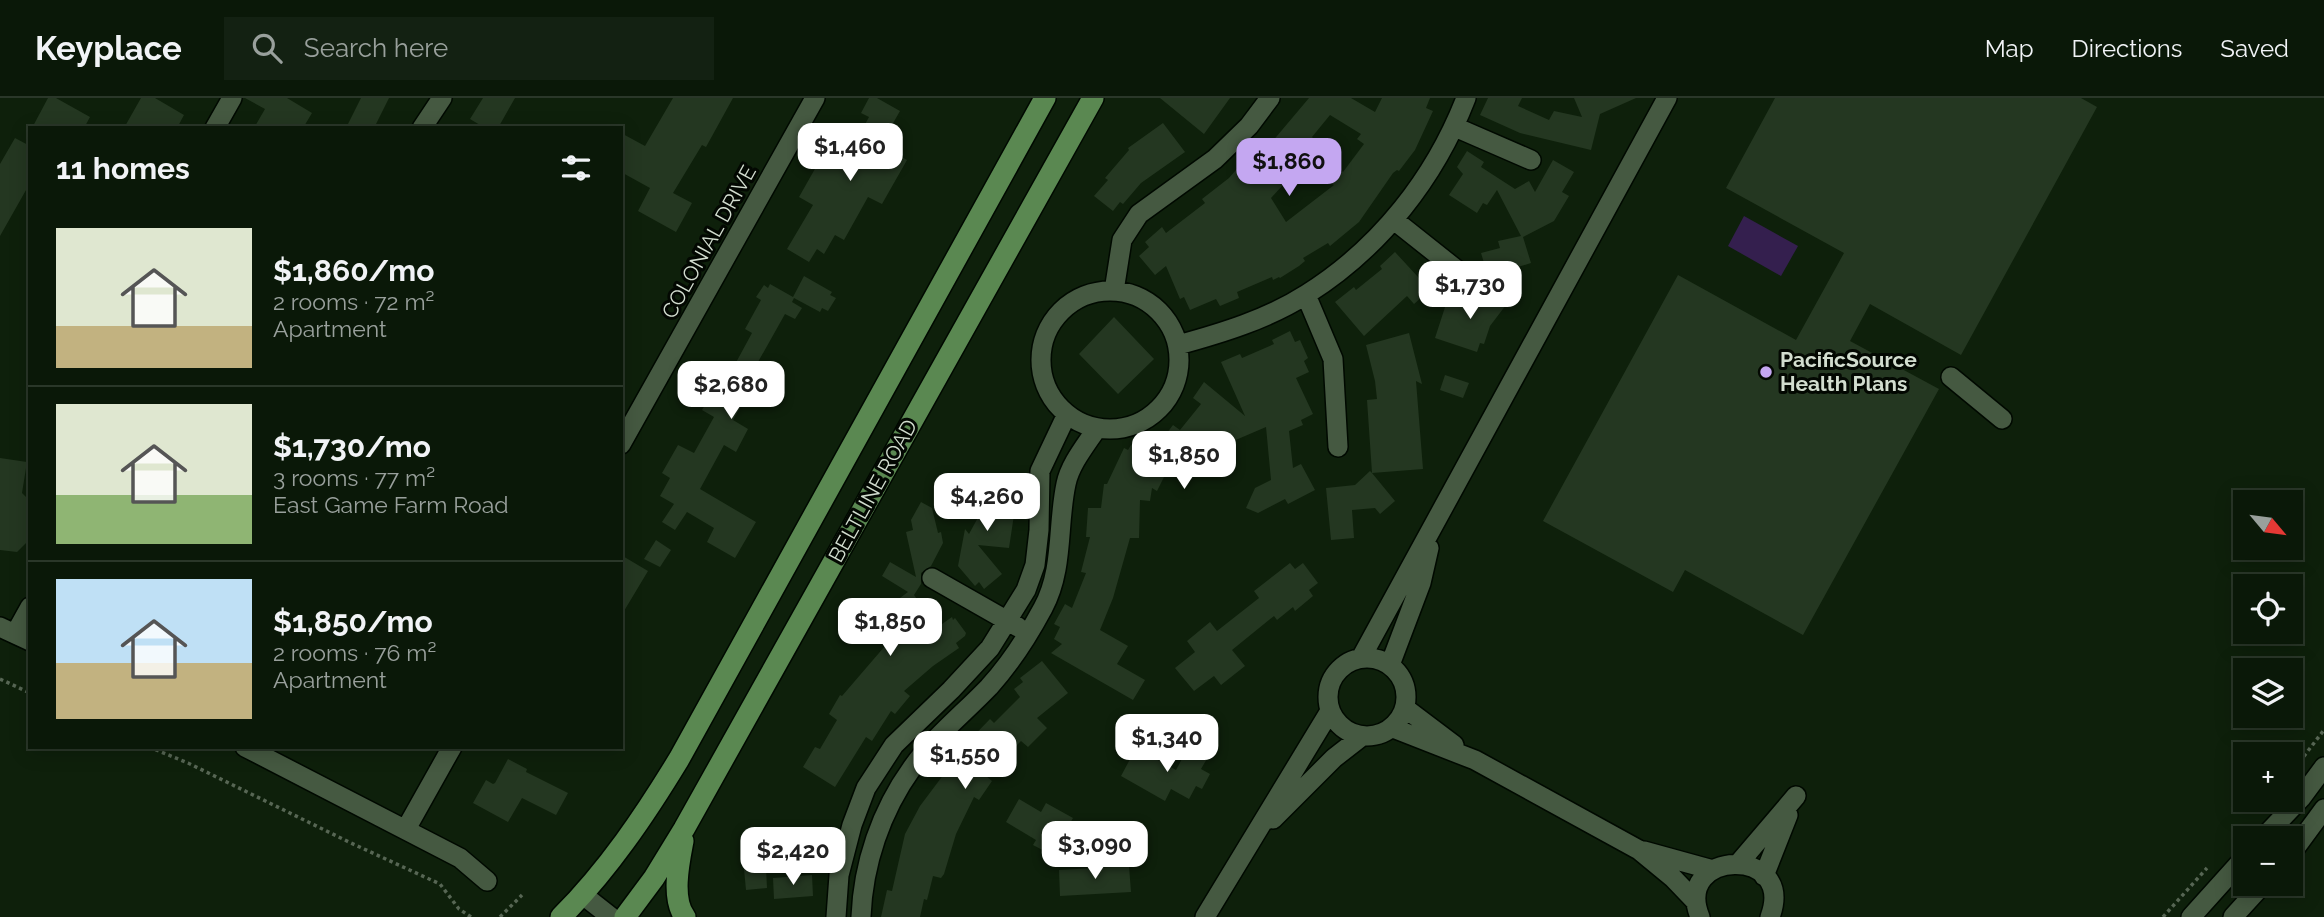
<!DOCTYPE html>
<html lang="en">
<head>
<meta charset="utf-8">
<style>
	:root { --surface:#0a1808; --page:#132112; --text:#f1f3f6; --muted:#99a09c; --line:#2a3729; --accent:#c4a7f1 }
	body { margin:0; font-family:Raleway,sans-serif; background:var(--page); color:var(--text); height:100vh; display:flex; flex-direction:column; font-size:26px; white-space:nowrap }
	* { box-sizing:border-box; margin:0 }
	p { font-size:23px; color:var(--muted) }
	.icon { flex:none; width:38px; height:38px; fill:none; stroke:currentColor; stroke-width:2; stroke-linecap:round; stroke-linejoin:round }
	.map { position:relative; flex:1; overflow:hidden }
	.details { position:absolute; left:28px; top:28px; width:595px; height:623px; display:flex; flex-direction:column; background:var(--surface); border-radius:0px; box-shadow:0 4px 18px #0003,0 0 0 2px var(--line) }
	.details>* { flex:none }
	.needle { width:46px; rotate:119deg }
	.tools { position:absolute; left:2233px; top:392px; display:grid; gap:14px }
	.tools a { display:grid; place-items:center; width:70px; height:70px; border-radius:0px; background:var(--surface); box-shadow:0 4px 18px #0003,0 0 0 2px var(--line); font-size:35px }
	.price { position:absolute; translate:-50% -60px; padding:0 16px; border-radius:14px; background:#fff; color:#222; font-size:23px; line-height:46px; filter:drop-shadow(0 2px 4px #0008) }
	.price::after { content:''; position:absolute; left:50%; top:42px; width:21px; height:16px; margin-left:-10px; background:inherit; clip-path:polygon(0 0,100% 0,50% 100%) }
	.price.active { background:var(--accent); color:#111 }
	ul { padding:0; list-style:none }
	li { display:flex; align-items:center; gap:21px; height:175px; padding:0 28px }
	li+li { border-top:2px solid var(--line) }
	li span { display:grid; place-items:center; flex:none; width:196px; height:140px; border-radius:0px; color:#555 }
	li>.icon { margin-inline-start:auto }
	span .icon { width:84px; height:84px; fill:#fffc; stroke-width:1 }
	li b { font-size:30px }
	h2 { display:flex; justify-content:space-between; align-items:center; height:84px; padding:0 28px; font-size:30px }
	header { display:flex; align-items:center; gap:42px; box-sizing:border-box; height:98px; padding:0 35px; background:var(--surface); border-bottom:2px solid var(--line) }
	header strong { font-size:33px }
	nav { display:flex; gap:38px; margin-inline-start:auto; font-size:24px }
	.search { width:490px; height:63px; background:var(--page); display:flex; align-items:center; gap:18px; box-sizing:border-box; padding:0 24px; border-radius:0px; color:var(--muted); font-size:26px }
	.map>svg:first-child { display:block }
</style>
</head>
<body>
<header>
<strong>Keyplace</strong>
<div class="search"><svg class="icon" aria-label="search" viewBox="0 0 24 24"><circle cx="10" cy="10" r="6"/><path d="M15 15l6 6"/></svg>Search here</div>
<nav><a>Map</a><a>Directions</a><a>Saved</a></nav>
</header>
<div class="map">
<svg width="2324" height="819" viewBox="0 0 2324 819">
	<rect width="100%" height="100%" fill="#0e200b"/>
	<!-- green -->
	<path fill="#341f4e" d="M1744,118L1798,148L1781,178L1728,148Z"/>
	<!-- building -->
	<path fill="#243721" fill-rule="evenodd" d="M48,0H56L90,19L84,30H32Z
		M141,0H155L184,17L177,30H124Z
		M245,0H287L312,15L303,30H254L265,11Z
		M361,0H389L374,30H346Z
		M483,0H515L498,30H485L470,21Z
		M673,0H733L706,49L702,47L673,95L692,105L676,134L638,113L650,90L621,74V35L645,48Z
		M869,0H877L900,13L892,27L898,31L887,51L907,62L882,106L868,99L844,142L835,137L824,156L817,151L809,164L787,151L813,107L799,99L820,62L841,71L869,19L861,15Z
		M1160,0H1230L1204,36Z
		M1309,0H1351L1375,14L1382,0H1430L1426,10L1433,13L1415,52L1399,73L1397,72L1393,75L1359,124L1330,148L1328,145L1303,160L1305,163L1299,168L1280,180L1279,179L1273,182L1272,179L1237,194L1239,200L1220,208L1216,201L1190,212L1184,199L1180,201L1166,168L1155,177L1139,158L1149,149L1145,144L1162,129L1166,135L1205,105L1202,101L1229,80L1249,57L1256,63ZM1330,17L1361,36L1357,41L1364,46L1343,74L1342,73L1332,86L1334,87L1286,124L1271,100L1283,87L1273,78L1295,53L1305,62L1319,46L1312,39Z
		M1488,0H1522L1518,8L1549,22L1554,13L1582,19L1574,0H1636L1600,16L1591,52L1520,35L1480,17Z
		M1775,0H2081L2097,9L1961,257L1870,206L1850,243L1939,291L1803,537L1685,472L1673,494L1543,423L1678,177L1796,242L1844,155L1726,90Z
		M1163,25L1185,54L1141,85L1123,106L1120,104L1113,113L1094,98L1108,82L1105,80L1129,52L1128,50Z
		M15,40L30,48V85L0,138V66Z
		M1467,53L1484,64L1481,69L1515,91L1529,83L1535,94L1553,62L1574,74L1562,94L1569,98L1554,123L1523,139L1531,165L1518,169L1520,179L1491,188L1481,155L1500,150L1498,143L1521,138L1497,92L1487,107L1483,105L1477,115L1449,97L1463,76L1457,69Z
		M1395,154L1430,192L1414,206L1407,198L1364,238L1335,204L1354,189L1356,192L1382,171L1380,168Z
		M804,178L832,194L830,197L836,200L828,213L822,210L820,214L794,200L792,204L802,210L795,221L785,216L758,264L760,265L745,292L749,294L733,322L748,331L736,354L724,347L700,391L756,424L735,460L707,444L714,430L687,414L675,432L662,424L674,406L660,398L670,380L662,375L678,347L694,355L714,319L702,312L709,300L699,295L713,270L722,275L727,267L733,270L752,235L745,231L761,202L756,199L764,187L768,190L770,186L793,199Z
		M1492,189L1509,203L1490,228L1484,246L1480,245L1477,254L1435,240L1447,203L1473,211Z
		M1114,219L1154,261L1118,296L1079,256Z
		M1290,233L1295,244L1300,242L1308,260L1304,263L1309,274L1296,280L1313,316L1301,322L1303,327L1289,333L1293,370L1301,366L1315,392L1288,406L1285,401L1258,415L1246,410L1255,390L1271,382L1266,329L1224,347L1199,378L1187,368L1184,372L1172,363L1157,393L1152,390L1150,403L1140,402L1139,440H1130L1113,500L1100,532L1128,548L1117,566L1145,582L1133,602L1051,555L1062,546L1054,541L1060,529L1054,526L1065,506L1072,510L1086,475L1081,474L1090,439H1086L1088,410H1101L1104,386H1107L1124,350L1128,352L1131,347L1150,357L1173,327L1180,332L1201,306L1193,300L1204,284L1245,318L1221,264L1240,256L1242,260L1274,246L1272,242Z
		M1409,235L1422,286L1416,283L1423,371L1372,375L1395,403L1380,416L1375,410L1352,412L1354,440L1331,442L1326,390L1355,387L1370,373L1372,375L1367,302L1377,301L1375,283L1366,247Z
		M1445,277L1469,285L1463,300L1440,292Z
		M0,360L27,364L22,395L30,403V441L17,454L0,452Z
		M973,388L994,392L995,388L1013,392V396L1017,397L1009,450L978,447L1002,476L984,491L979,484L975,488L958,468L965,431L969,436L981,414L969,411Z
		M921,404L932,410L938,435L941,434L943,445L931,468L921,475V486L914,497L934,525L939,521L942,526L952,519L953,522L955,520L966,535L965,538L956,545L959,550L933,568L904,593L910,598L895,616L891,613L872,643L866,639L835,689L803,669L815,649L820,651L837,622L829,616L840,597L842,598L885,548L869,527L883,517L881,514L908,494L882,478L890,464L916,479L906,434L913,432L911,422Z
		M656,442L671,452L660,469L644,461Z
		M621,457L648,473L621,518Z
		M1290,465L1295,471L1303,465L1318,485L1309,492L1313,498L1295,513L1293,509L1277,522L1274,518L1232,552L1245,568L1221,587L1214,578L1194,593L1175,570L1195,554L1187,543L1210,524L1217,533L1259,500L1254,493Z
		M1042,563L1068,595L1037,620L1047,630L1028,649L1021,643L986,678L992,683L979,702L974,699L956,736L944,776L941,780L933,778L927,802L924,801L920,819H881L887,792L892,793L905,736L920,708L944,676L940,674L954,654L956,656L990,621L994,625L1020,599L1014,591L1023,584L1020,580Z
		M1189,648L1208,659L1201,671L1210,676L1202,691L1196,688L1189,701L1171,691L1165,703L1121,678L1136,650L1176,672Z
		M508,661L527,671L526,674L568,695L556,717L522,700L508,724L473,705L486,682L493,686L495,685Z
		M1019,701L1041,714L1046,705L1073,720L1052,757L1033,747L1036,742L1006,724Z
		M1129,768L1131,794L1060,798L1059,772Z
		M766,770L767,790L746,792L744,771Z
		M812,777L813,798L774,801L773,780Z"/>
	<g fill="none" stroke-linecap="round" stroke-linejoin="round">
		<!-- minor casing -->
		<g stroke="#000900" stroke-width="22">
			<path id="minor" d="M1455,29L1531,62
				M215,30L232,0
				M422,30L442,0
				M1394,122L1462,176
				M1114,193L1122,142L1139,116L1215,61L1249,28L1270,0
				M1041 262a69 69 0 1 1 138 0a69 69 0 1 1-138 0Z
				M1306,197L1333,261L1338,349
				M1178,247C1222,235 1268,221 1307,196C1380,150 1435,80 1466,0
				M1951,279L2002,321
				M621,346L815,0
				M932,480L1018,529
				M0,529L30,543
				M15,536L30,509
				M1328 599a39 39 0 1 1 78 0a39 39 0 1 1-78 0Z
				M1361,560L1667,0
				M1390,567L1421,485L1429,450
				M1405,610L1454,647
				M1393,630L1475,662L1639,752L1673,780L1696,804
				M245,649L460,760L487,783
				M1273,721L1334,660L1361,639
				M406,731L452,649
				M2263,740L2301,700L2324,669
				M1644,753L1713,772
				M2291,756L2324,711
				M1739,765L1796,698
				M1764,778L1788,717
				M583,797L611,819
				M836,819L839,777L852,727L866,690L894,647L951,592L990,550L1026,492L1035,467L1039,432L1040,373L1067,316
				M861,819C863,766 881,713 912,670C934,639 963,616 989,589C1010,566 1028,538 1043,510C1064,471 1057,428 1066,386C1070,366 1086,347 1097,330
				M1205,819L1330,613
				M1700,819C1672,751 1797,747 1770,819
				M2191,819L2245,759
				M2233,819L2263,786"/>
		</g>
		<!-- major casing -->
		<g stroke="#000900" stroke-width="24">
			<path id="major" d="M683,743C679,764 671,801 685,819
				M561,819C608,772 645,717 679,661L1045,0
				M625,819L654,780L684,731L1093,0"/>
		</g>
		<!-- path -->
		<path stroke="#576654" stroke-width="3.5" stroke-dasharray="3.5 3.5" stroke-linecap="butt" d="M0,581L30,595
			M149,649L188,665L351,745L440,786L459,811L471,819
			M2291,675L2324,632
			M2234,742L2248,727
			M500,819L522,797
			M2163,819L2207,770"/>
		<!-- minor -->
		<use href="#minor" stroke="#455941" stroke-width="19"/>
		<!-- major -->
		<use href="#major" stroke="#5a8851" stroke-width="21"/>
	</g>
	<!-- markers -->
	<circle fill="#c4a7f1" stroke="#030802" stroke-width="2.5" cx="1766" cy="274" r="7"/>
	<g text-anchor="middle" stroke-width="6" stroke-linejoin="round" paint-order="stroke">
		<!-- street labels -->
		<g font-size="21" fill="#d2ddcf" stroke="#030802">
			<text transform="translate(709 144) rotate(-61)" y="7">COLONIAL DRIVE</text>
			<text transform="translate(873 393) rotate(-61)" y="7">BELTLINE ROAD</text>
		</g>
		<!-- poi labels -->
		<g font-size="21" font-weight="bold" fill="#d2ddcf" stroke="#030802" text-anchor="start">
			<text x="1780" y="269">PacificSource<tspan x="1780" dy="24">Health Plans</tspan></text>
		</g>
	</g>
</svg>
<div class="tools">
<a><svg class="needle" viewBox="-14 -14 28 28"><path d="M0-13l5 13h-10z" fill="#e53935"/><path d="M0 13l5-13h-10z" fill="#99a09c"/></svg></a>
<a><svg class="icon" aria-label="locate" viewBox="0 0 24 24"><circle cx="12" cy="12" r="6"/><path d="M12 2v4M12 18v4M2 12h4M18 12h4"/></svg></a>
<a><svg class="icon" aria-label="layers" viewBox="0 0 24 24"><path d="M12 4l9 5-9 5-9-5zM3 14l9 5 9-5"/></svg></a>
<a>+</a>
<a>−</a>
</div>
<b class="price" style="left:850px;top:85px">$1,460</b>
<b class="price active" style="left:1289px;top:100px">$1,860</b>
<b class="price" style="left:1470px;top:223px">$1,730</b>
<b class="price" style="left:731px;top:323px">$2,680</b>
<b class="price" style="left:1184px;top:393px">$1,850</b>
<b class="price" style="left:987px;top:435px">$4,260</b>
<b class="price" style="left:890px;top:560px">$1,850</b>
<b class="price" style="left:1167px;top:676px">$1,340</b>
<b class="price" style="left:965px;top:693px">$1,550</b>
<b class="price" style="left:1095px;top:783px">$3,090</b>
<b class="price" style="left:793px;top:789px">$2,420</b>
<section class="details">
<h2>11 homes<svg class="icon" aria-label="filters" viewBox="0 0 24 24"><path d="M4 7h16M4 17h16"/><circle cx="9" cy="7" r="2"/><circle cx="15" cy="17" r="2"/></svg></h2>
<ul>
<li><span style="background:linear-gradient(#dfe7d0 70%,#c2b280 0)"><svg class="icon" aria-label="home" viewBox="0 0 24 24"><path d="M3 11l9-7 9 7M6 9v11h12V9"/></svg></span><div><b>$1,860/mo</b><p>2 rooms · 72 m²</p><p>Apartment</p></div></li>
<li><span style="background:linear-gradient(#dfe7d0 65%,#8fb573 0)"><svg class="icon" aria-label="home" viewBox="0 0 24 24"><path d="M3 11l9-7 9 7M6 9v11h12V9"/></svg></span><div><b>$1,730/mo</b><p>3 rooms · 77 m²</p><p>East Game Farm Road</p></div></li>
<li><span style="background:linear-gradient(#bfe0f5 60%,#c2b280 0)"><svg class="icon" aria-label="home" viewBox="0 0 24 24"><path d="M3 11l9-7 9 7M6 9v11h12V9"/></svg></span><div><b>$1,850/mo</b><p>2 rooms · 76 m²</p><p>Apartment</p></div></li>
</ul>
</section>
</div>
</body>
</html>
